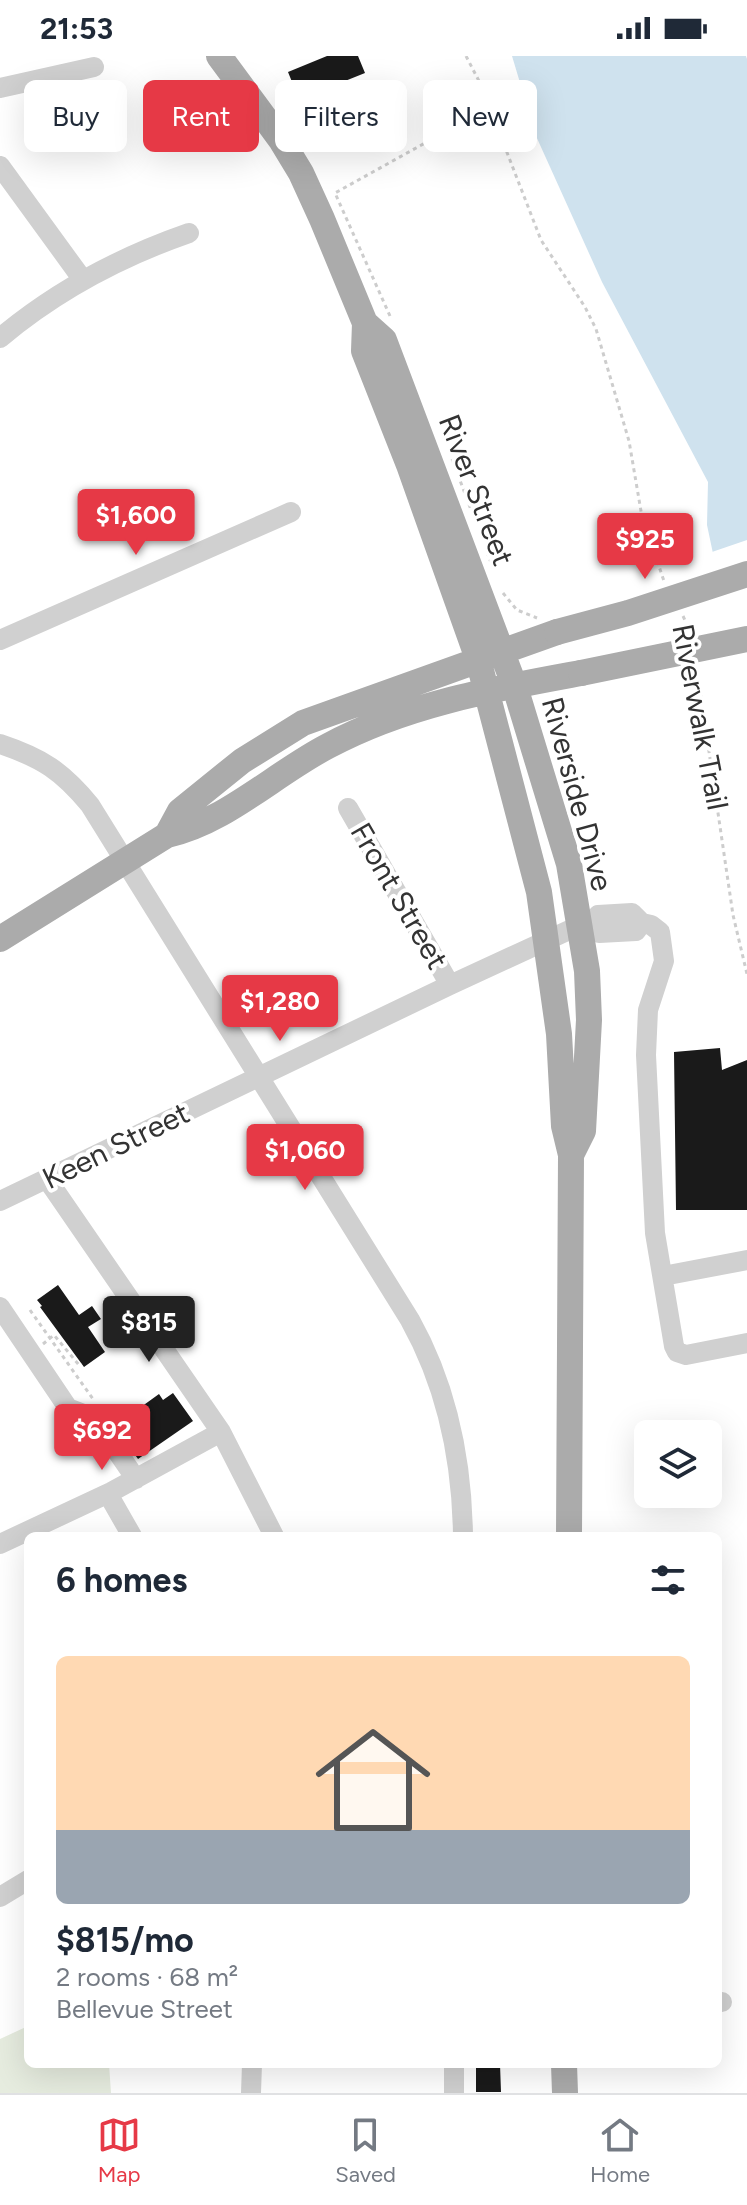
<!DOCTYPE html>
<html lang="en">
<head>
<meta charset="utf-8">
<style>
	:root { --surface:#fff; --page:#f6f6f7; --text:#1f2937; --muted:#747a83; --line:#e0e1e3; --accent:#e63946 }
	body { margin:0; font-family:Figtree,sans-serif; background:var(--page); color:var(--text); height:100vh; display:flex; flex-direction:column; font-size:30px; white-space:nowrap }
	* { box-sizing:border-box; margin:0 }
	p { font-size:26px; color:var(--muted) }
	.icon { flex:none; width:44px; height:44px; fill:none; stroke:currentColor; stroke-width:2; stroke-linecap:round; stroke-linejoin:round }
	.map { position:relative; flex:1; overflow:hidden }
	.details { position:absolute; left:24px; top:1476px; width:698px; height:536px; display:flex; flex-direction:column; background:var(--surface); border-radius:12px; box-shadow:0 8px 32px #0002 }
	.details>* { flex:none }
	.guide { position:absolute; left:24px; top:24px; width:700px; height:72px; display:flex; gap:16px }
	.controls { position:absolute; left:634px; top:1364px; display:grid; gap:16px }
	.controls a { display:grid; place-items:center; width:88px; height:88px; border-radius:12px; background:var(--surface); box-shadow:0 8px 32px #0002; font-size:40px }
	.price { position:absolute; translate:-50% -68px; padding:0 18px; border-radius:8px; background:var(--accent); color:#fff; font-size:26px; line-height:52px; filter:drop-shadow(0 2px 4px #0008) }
	.price::after { content:''; position:absolute; left:50%; top:48px; width:24px; height:18px; margin-left:-12px; background:inherit; clip-path:polygon(0 0,100% 0,50% 100%) }
	.price.current { background:#222; color:#fff }
	ul { padding:0; list-style:none }
	li { display:grid; align-content:center; gap:16px; height:424px; padding:0 32px }
	li+li { border-top:2px solid var(--line) }
	li span { display:grid; place-items:center; height:248px; border-radius:12px; color:#555 }
	li>.icon { margin-inline-start:auto }
	span .icon { width:144px; height:144px; fill:#fffc; stroke-width:1 }
	li b { font-size:34px }
	h2 { display:flex; justify-content:space-between; align-items:center; height:96px; padding:0 32px; font-size:34px }
	.pill { padding:0 28px; border-radius:12px; background:var(--surface); box-shadow:0 8px 32px #0002; font-size:28px; line-height:72px }
	.pill.current { background:var(--accent); color:#fff }
	.status { display:flex; justify-content:space-between; align-items:center; height:56px; padding:0 40px; background:var(--surface); direction:ltr }
	.status svg { height:22px; fill:currentColor }
	.tab-bar { display:flex; justify-content:space-around; align-items:center; height:112px; border-top:2px solid var(--line); background:var(--surface); font-size:22px; color:var(--muted) }
	.tab-bar a { display:grid; justify-items:center; gap:4px }
	.tab-bar .current { color:var(--accent) }
	.map>svg:first-child { display:block }
</style>
</head>
<body>
<div class="status"><b>21:53</b><svg viewBox="0 0 49 12"><path d="M0 12V9h3v3zM5 12V6h3v6zM10 12V3h3v9zM15 12V0h3v12zM26 1h20v11H26zM47 4h2v5h-2z"/></svg></div>
<div class="map">
<svg width="747" height="2037" viewBox="0 0 747 2037">
	<rect width="100%" height="100%" fill="#fff"/>
	<!-- green -->
	<path fill="#e6ecdf" d="M28,1970V2008H109L111,2037H0V1983Z"/>
	<!-- water -->
	<path fill="#cfe2ee" d="M512,0H746L747,3V592L723,545L707,469L708,426L602,226L536,80Z"/>
	<!-- pier -->
	<path fill="#fff" d="M747,484V596L743,594L719,547L709,497Z"/>
	<!-- building -->
	<path fill="#1a1a1a" d="M327,0H358L365,17L335,29L347,58L311,73L288,16Z
		M720,992L722,1014L747,1004V1154H676L674,996Z
		M58,1229L79,1259L92,1250L101,1263L88,1271L105,1296L84,1311L40,1251L42,1250L37,1244Z
		M173,1337L193,1365L138,1403L118,1374L126,1368L123,1364L159,1338L163,1344Z
		M476,2008H500L501,2036H476Z"/>
	<g fill="none" stroke-linecap="round" stroke-linejoin="round">
		<!-- path -->
		<path stroke="#cdcdcd" stroke-width="3" stroke-dasharray="4 4" stroke-linecap="butt" d="M466,0L480,27L541,184L585,251L596,273L629,385L642,461L664,525
			M390,260L335,137L443,77L492,56
			M452,403L476,467
			M487,496L493,512
			M503,537L517,554L537,562
			M683,560L690,575
			M697,614L733,859L747,918
			M30,1254L93,1343
			M43,1288L54,1279L79,1309L81,1307"/>
		<!-- minor -->
		<path stroke="#d0d0d0" stroke-width="20" d="M0,32L94,11
			M0,110L83,224
			M0,282C56,235 120,201 189,177
			M0,584L291,456
			M0,688C42,702 62,715 90,749L410,1264C448,1332 462,1404 463,1480
			M348,752L450,929
			M589,870L598,859L632,857L642,867L651,869L660,876L664,905L648,954L646,999L655,1177L674,1290L677,1296L686,1299L747,1287
			M47,1123L221,1376L274,1480
			M0,1145L450,929L578,870H589L599,877L636,875L642,867
			M663,1220L747,1204
			M0,1251L68,1352L94,1362L136,1423
			M108,1438L132,1480
			M0,1488L111,1436L221,1376
			M0,1841L28,1824
			M718,1946H722
			M251,2037L252,2008
			M454,2037V2008"/>
		<!-- major -->
		<path stroke="#ababab" stroke-width="26" d="M219,0L281,84L301,117L322,163L365,267L364,295L409,409L478,603L539,836L559,978L564,1070L571,1099L569,1480
			M365,267L384,284L515,631L569,808L587,915L589,964L583,1075L571,1099
			M167,779L180,755L242,705L303,667L557,576
			M0,883L167,779C226,766 274,718 328,690C406,648 494,633 581,617
			M564,2008L565,2037"/>
		<!-- major-bridge -->
		<path stroke="#ababab" stroke-width="26" d="M557,576L628,557L747,518
			M581,617L747,583"/>
	</g>
	<g text-anchor="middle" stroke-width="8" stroke-linejoin="round" paint-order="stroke">
		<!-- street labels -->
		<g font-size="30" fill="#333" stroke="#fff">
			<text transform="translate(476 434) rotate(69)" y="10">River Street</text>
			<text transform="translate(700 661) rotate(79)" y="10">Riverwalk Trail</text>
			<text transform="translate(577 738) rotate(75)" y="10">Riverside Drive</text>
			<text transform="translate(399 840) rotate(60)" y="10">Front Street</text>
			<text transform="translate(116 1090) rotate(-26)" y="10">Keen Street</text>
		</g>
	</g>
</svg>
<div class="controls">
<a><svg class="icon" aria-label="layers" viewBox="0 0 24 24"><path d="M12 4l9 5-9 5-9-5zM3 14l9 5 9-5"/></svg></a>
</div>
<b class="price" style="left:136px;top:501px">$1,600</b>
<b class="price" style="left:645px;top:525px">$925</b>
<b class="price" style="left:280px;top:987px">$1,280</b>
<b class="price" style="left:305px;top:1136px">$1,060</b>
<b class="price current" style="left:149px;top:1308px">$815</b>
<b class="price" style="left:102px;top:1416px">$692</b>
<div class="guide">
<a class="pill">Buy</a>
<a class="pill current">Rent</a>
<a class="pill">Filters</a>
<a class="pill">New</a>
</div>
<section class="details">
<h2>6 homes<svg class="icon" aria-label="filters" viewBox="0 0 24 24"><path d="M4 7h16M4 17h16"/><circle cx="9" cy="7" r="2"/><circle cx="15" cy="17" r="2"/></svg></h2>
<ul>
<li><span style="background:linear-gradient(#ffd9b3 70%,#9aa5b1 0)"><svg class="icon" aria-label="home" viewBox="0 0 24 24"><path d="M3 11l9-7 9 7M6 9v11h12V9"/></svg></span><div><b>$815/mo</b><p>2 rooms · 68 m²</p><p>Bellevue Street</p></div></li>
</ul>
</section>
</div>
<nav class="tab-bar">
<a class="current"><svg class="icon" aria-label="map" viewBox="0 0 24 24"><path d="M3 6l6-2 6 2 6-2v14l-6 2-6-2-6 2zM9 4v14M15 6v14"/></svg>Map</a>
<a><svg class="icon" aria-label="saved" viewBox="0 0 24 24"><path d="M7 4h10v16l-5-4-5 4z"/></svg>Saved</a>
<a><svg class="icon" aria-label="home" viewBox="0 0 24 24"><path d="M3 11l9-7 9 7M6 9v11h12V9"/></svg>Home</a>
</nav>
</body>
</html>
